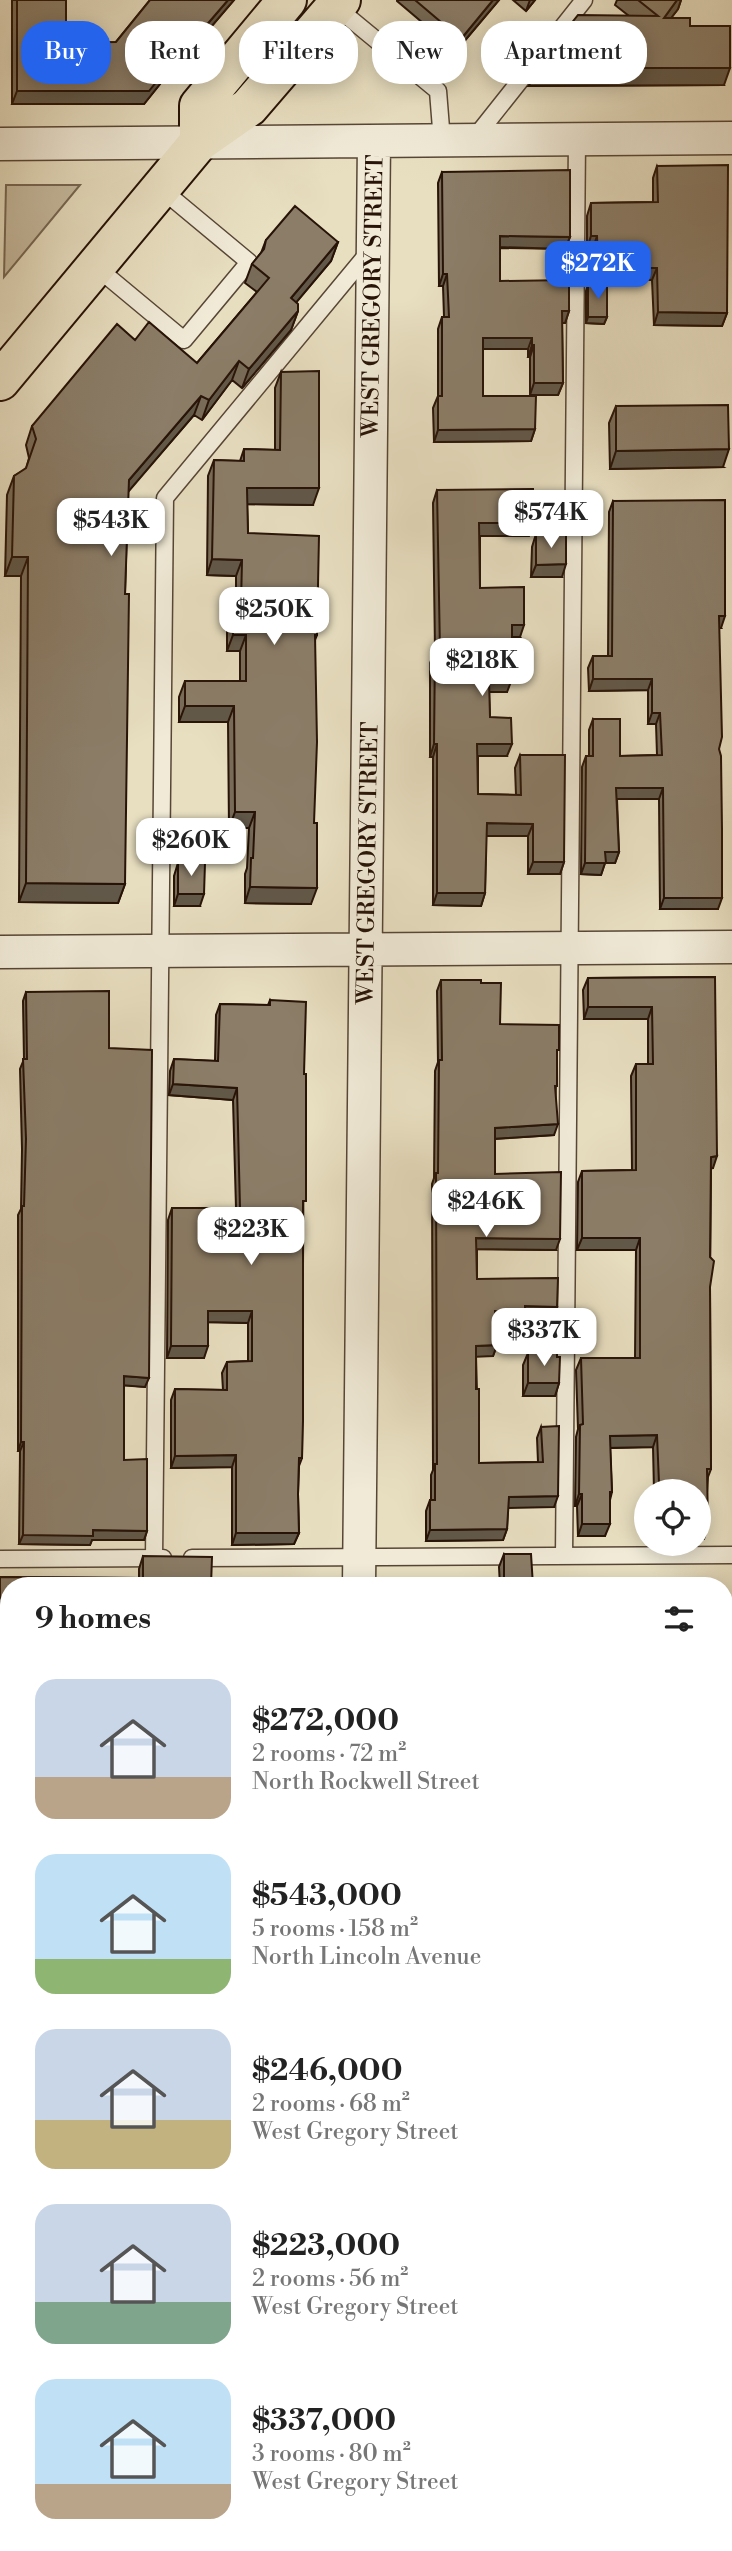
<!DOCTYPE html>
<html lang="en">
<head>
<meta charset="utf-8">
<style>
	:root { --surface:#fff; --page:#f6f6f6; --text:#222; --muted:#767676; --accent:#2563eb }
	body { margin:0; font-family:"Libre Bodoni",serif; background:var(--page); color:var(--text); height:100vh; display:flex; flex-direction:column; font-size:26px; white-space:nowrap }
	* { box-sizing:border-box; margin:0 }
	p { font-size:23px; color:var(--muted) }
	.icon { flex:none; width:38px; height:38px; fill:none; stroke:currentColor; stroke-width:2; stroke-linecap:round; stroke-linejoin:round }
	.map { position:relative; flex:1; overflow:hidden }
	.details { position:absolute; left:0px; top:1577px; width:733px; height:975px; display:flex; flex-direction:column; background:var(--surface); border-radius:28px 28px 0 0; box-shadow:0 4px 18px #0003 }
	.details>* { flex:none }
	.hud { position:absolute; left:21px; top:21px; width:691px; height:63px; display:flex; gap:14px }
	.buttons { position:absolute; left:634px; top:1479px; display:grid; gap:14px }
	.buttons a { display:grid; place-items:center; width:77px; height:77px; border-radius:50%; background:var(--surface); box-shadow:0 4px 18px #0003; font-size:35px }
	.price { position:absolute; translate:-50% -60px; padding:0 16px; border-radius:14px; background:#fff; color:#222; font-size:23px; line-height:46px; filter:drop-shadow(0 2px 4px #0008) }
	.price::after { content:''; position:absolute; left:50%; top:42px; width:21px; height:16px; margin-left:-10px; background:inherit; clip-path:polygon(0 0,100% 0,50% 100%) }
	.price.on { background:var(--accent); color:#fff }
	ul { padding:0; list-style:none }
	li { display:flex; align-items:center; gap:21px; height:175px; padding:0 35px }
	li span { display:grid; place-items:center; flex:none; width:196px; height:140px; border-radius:21px; color:#555 }
	li>.icon { margin-inline-start:auto }
	span .icon { width:84px; height:84px; fill:#fffc; stroke-width:1 }
	li b { font-size:30px }
	h2 { display:flex; justify-content:space-between; align-items:center; height:84px; padding:0 35px; font-size:30px }
	.pill { padding:0 24px; border-radius:28px; background:var(--surface); box-shadow:0 4px 18px #0003; font-size:24px; line-height:63px }
	.pill.on { background:var(--accent); color:#fff }
	.map>svg:first-child { display:block }
</style>
</head>
<body>
<div class="map">
<svg width="732" height="2551" viewBox="0 0 732 2551">
	<rect width="100%" height="100%" fill="#e8dfc1"/>
	<filter id="stains"><feTurbulence type="fractalNoise" baseFrequency=".00286" numOctaves="4"/><feColorMatrix values="0 0 0 0 .2 0 0 0 0 .09 0 0 0 0 .02 0 0 0 .5 -.17"/></filter>
	<radialGradient id="worn" r=".72"><stop offset=".6" stop-color="#630" stop-opacity="0"/><stop offset="1" stop-color="#630" stop-opacity=".3"/></radialGradient>
	<!-- green -->
	<path fill="#c7bca1" stroke="#776854" stroke-width="2" d="M6,185H80L4,277Z"/>
	<g fill="none" stroke-linecap="round" stroke-linejoin="round">
		<!-- lane casing -->
		<g stroke="#574636" stroke-width="19">
			<path id="lane" d="M336,7L438,91L442,141
				M473,140L584,0
				M95,266L184,340L249,262L160,188
				M564,1556L577,140
				M154,1558L165,498L369,252
				M192,1558L732,1555
				M0,1559L163,1558
				M0,1963H9"/>
		</g>
		<!-- street casing -->
		<g stroke="#574636" stroke-width="35">
			<path id="street" d="M0,144L732,138
				M0,952L732,947
				M359,1586L374,141
				M348,2551V2543"/>
		</g>
		<!-- secondary casing -->
		<g stroke="#271307" stroke-width="42">
			<path id="secondary" d="M724,1760H732
				M0,1765H9"/>
		</g>
		<!-- primary casing -->
		<g stroke="#271307" stroke-width="42">
			<path id="primary" d="M199,142V106L287,0
				M0,381L199,142L249,107L341,0"/>
		</g>
		<!-- lane -->
		<use href="#lane" stroke="#f0ead7" stroke-width="16"/>
		<!-- street -->
		<use href="#street" stroke="#f0ead7" stroke-width="32"/>
		<!-- secondary -->
		<use href="#secondary" stroke="#f0ead7" stroke-width="38"/>
		<!-- primary -->
		<use href="#primary" stroke="#e8dfc1" stroke-width="38"/>
	</g>
	<!-- wall -->
	<path fill="#786c59" stroke="#271307" stroke-width="2" d="M12,0H66V43L116,42L150,0H234L199,41L196,39L144,104H12Z
		M397,0H499L456,51L397,1Z
		M513,0H535L526,11Z
		M617,0H681L678,9L671,18L690,26L724,85L529,86L629,16L615,5Z
		M657,166L727,313L722,326L654,325L652,280H593V248H587V216L591,203L653,202V178Z
		M442,172L570,237L565,249L500,248V281L569,311L565,323H562L563,383L558,395H530V357H528V349H483V396L535,429L531,441L434,442L433,408L438,396V329L442,317H444L443,286H439L438,183Z
		M266,240L338,242L331,261L296,302L298,311L291,330L242,388L232,380L202,420L194,415L128,491L125,594V884L118,903L19,902L21,576H5L7,495L14,476L26,469L29,458L26,445L32,426L135,340L197,363L257,292L245,283L252,264L261,253Z
		M588,285L607,317L604,324L586,323V291Z
		M281,372L313,505L247,504L248,533L317,635L315,640L311,904L245,903V874L247,868L249,828H229L228,722H179V697L185,681H240V651H227V622L233,605H236V576L207,575L208,476L214,460L240,461L244,449L275,450V388Z
		M616,406L723,467L610,469L609,423Z
		M437,490L529,536H480V588L520,637H512L507,692H489L490,717L507,756H478V794L516,795L515,768L520,755L564,862L560,874H528V836H486L485,893L481,906L433,905V757H430V663L435,650L433,503Z
		M613,501L721,628H719L718,909H660L659,799H617L619,852L615,863H605L601,875L581,874L582,767L586,756H589V730L593,719L620,756L657,755L656,724H648V690L589,691L588,668L593,656H608L609,512Z
		M536,534L562,577H531L532,547Z
		M178,863L200,906H174V876Z
		M715,977L713,1168H711L710,1287L711,1469L708,1477L704,1539L698,1491H654L653,1447L610,1448L612,1492L610,1500L605,1536H578L577,1506H575L576,1437L578,1429L576,1370L581,1358H635L636,1250H577L578,1182L582,1171L632,1170L631,1076L636,1064H648V1019H584L583,990L588,978Z
		M441,980L481,983L500,1024L557,1057L554,1135L495,1139V1174L556,1250L477,1249V1279L557,1307L553,1318L522,1317L521,1322H496L497,1345L493,1356H476L479,1463L538,1462L537,1438L541,1427L554,1507H508L507,1529L503,1540L426,1541V1511L430,1500H431V1475L433,1470L432,1184L434,1178L435,1071L438,1062L437,991Z
		M26,992L109,1048L145,1387L124,1385V1460L147,1531L144,1540H92L90,1545L19,1544L20,1451H18V1215L21,1209L22,1149L20,1069L24,1059L23,1001Z
		M270,1000L304,1074L302,1458L299,1466L298,1494L299,1533L294,1544L232,1545V1467L171,1468V1400L175,1389L223,1390L222,1373L227,1362L248,1361V1323L208,1322L204,1358H167L168,1220L172,1208H236L233,1100L169,1095L170,1071L174,1059L215,1061L216,1015L220,1004L268,1005Z
		M528,1353L559,1383L555,1396H523V1365Z
		M504,1554L533,1586H500L499,1567Z
		M143,1556L211,1586H9L8,1634L0,1577L139,1578V1569Z"/>
	<!-- shaded-wall -->
	<path fill="#615849" stroke="#271307" stroke-width="2" d="M228,0H234L199,41L204,28Z
		M493,0H499L456,51L461,39Z
		M530,0H535L526,11Z
		M677,0H681L678,9L658,35L664,18Z
		M201,26L196,39L144,104H12L17,91Z
		M536,68H730L724,85L529,86Z
		M500,236L570,237L565,249L496,247Z
		M591,236H597L593,248H587Z
		M338,242L331,261L284,317L291,298Z
		M598,268H657L652,280H593Z
		M443,274H447L443,286H439Z
		M298,311L291,330L242,388L249,369Z
		M562,311H569L565,323H558Z
		M658,312L727,313L722,326L654,325Z
		M588,317H607L604,324L586,323Z
		M483,338H532L528,349H479Z
		M532,345H534L530,357H528Z
		M239,361L232,380L202,420L209,400Z
		M534,383H563L558,395H530Z
		M201,396L194,415L122,499L129,480Z
		M535,429L531,441L434,442L438,430Z
		M729,449L723,467L610,469L616,451Z
		M247,488H319L313,505L241,504Z
		M479,523H534L529,536H475Z
		M12,557H28L21,576H5Z
		M212,559L242,560L236,576L207,575Z
		M566,564L562,577H531L536,565Z
		M719,616H725L721,628H715Z
		M512,625H524L520,637H508Z
		M233,635H246L240,651H227Z
		M489,679H512L507,692H485Z
		M593,679H652L648,690L589,691Z
		M185,706H234L228,722H179Z
		M652,713H660L656,724H648Z
		M434,744H437L433,757H430Z
		M477,744H512L507,756H473Z
		M616,788H663L659,799H612Z
		M235,812H255L249,828H229Z
		M487,823L533,824L528,836H482Z
		M605,852H619L615,863H605L601,875L581,874L585,863Z
		M533,862H564L560,874H528Z
		M26,883L125,884L118,903L19,902Z
		M250,887L317,888L311,904L245,903Z
		M437,893H485L481,906L433,905Z
		M178,894H204L200,906H174Z
		M664,898H722L718,909H660Z
		M588,1007H652L648,1019H584Z
		M173,1084L237,1088L233,1100L169,1095Z
		M558,1124L554,1135L491,1139L495,1128Z
		M717,1156L713,1168L707,1169L711,1157Z
		M476,1238L560,1239L556,1250L472,1249Z
		M582,1238H640L636,1250H577Z
		M525,1306L557,1307L553,1318L522,1317L521,1322H491L495,1311Z
		M208,1311H252L248,1323L204,1322Z
		M497,1345L493,1356L472,1357L476,1346Z
		M171,1346H208L204,1358H167Z
		M124,1376L149,1378L145,1387L120,1385Z
		M528,1383H559L555,1396H523Z
		M657,1435L653,1447L606,1448L610,1436Z
		M21,1442H24L20,1451H18Z
		M236,1455L232,1467L171,1468L175,1456Z
		M659,1483H663L660,1491H656Z
		M579,1494H582L577,1506H575Z
		M558,1496L554,1507L505,1508L509,1497Z
		M582,1524H610L605,1536H578Z
		M698,1527H708L704,1539H698Z
		M507,1529L503,1540L426,1541L430,1530Z
		M93,1530L147,1531L144,1540H92L90,1545L19,1544L23,1535Z
		M236,1533H299L294,1544L232,1545Z
		M0,1618H9L8,1631H0Z
		M0,1942H9V1950H0Z"/>
	<!-- building -->
	<path fill="#8b7d68" stroke="#271307" stroke-width="2" d="M17,0H66V43L116,42L150,0H228L204,28L201,26L149,91H17Z
		M415,0H493L461,39Z
		M638,0H677L664,18H690V26H730V68H536L578,15L658,16Z
		M728,165L727,313L658,312L657,268H598L597,236H591V203L658,202L657,166Z
		M570,170V237L500,236V281L569,280V311H562L563,383H534V345H532V338H483V396H536L535,429L438,430V396H442V317H449L447,274H443L442,172Z
		M295,206L338,242L291,298L298,304V311L249,369L239,361L209,400L201,396L129,480L125,594H129L125,884L26,883L28,557H12L14,476L26,468L36,439L32,426L117,324L135,340L149,322L197,363L269,278L252,264L264,249L266,240Z
		M588,285H607V317H588Z
		M319,371V488H247L248,533L319,536L317,635H315L317,742L314,823H317V888L250,887L251,858H253L255,812H235L234,706H185V681H246V635H233V605H241L242,560L212,559L214,460L244,461V449L280,450L281,372Z
		M728,405L729,449L616,451V406Z
		M533,489L534,523H479L480,588L524,587V625H512V679H489L490,717L511,718L512,744H477L478,794L521,795L520,755H565L564,862H533V824L487,823L485,893H437V744H434L435,650H440L437,490Z
		M725,500V616H719L722,737L719,749L721,756L722,828V898H664L663,788H616L619,852H605L606,863H585L586,756H593V719H620V756L662,755L660,713H652V679H593V656H612L613,501Z
		M536,534L566,535V564L536,565Z
		M178,863H205L204,894H178Z
		M715,977L717,1156L711,1157L710,1257L714,1261L710,1287L711,1469H707L708,1527H698V1491H664L663,1483H659L657,1435L610,1436L612,1492H610V1524H582V1494H579L580,1425L583,1424L581,1358H640V1238H582V1171L636,1170V1064H653L652,1007H588V978Z
		M441,980H481V983H501L500,1024L559,1025V1050H557V1086H555L558,1124L495,1128V1174L561,1172L560,1239L476,1238L477,1279L558,1278L557,1307L525,1306V1311H495L497,1345L476,1346V1389H479V1463L543,1462L541,1427L559,1426L558,1496L509,1497L507,1529L430,1530V1500H435V1464H437L436,1173H438L439,1060H442Z
		M109,991V1048L152,1050L149,1378L124,1376V1460L147,1459V1531L93,1530V1536L23,1535L24,1442H21L22,1206H24L26,1139L23,1059H27L26,992Z
		M270,1000L306,1002L304,1074H306V1201H303V1421L302,1458H299L298,1494L299,1533H236V1455L175,1456V1389L227,1390V1362L252,1361V1311H208V1346H171L172,1208H240L237,1088L173,1084L174,1059L218,1061L220,1004L270,1005Z
		M528,1353H557V1357H560L559,1383H528Z
		M504,1554H531L533,1586H504Z
		M143,1556L212,1557L211,1586H9V1618H0V1577L143,1578Z
		M0,1814H9V1942H0Z"/>
	<g text-anchor="middle" stroke-width="7" stroke-linejoin="round" paint-order="stroke">
		<!-- street labels -->
		<g font-size="23" fill="#271307" stroke="#f0ead7">
			<text transform="translate(372 296) rotate(-89)" y="8">WEST GREGORY STREET</text>
			<text transform="translate(367 863) rotate(-89)" y="8">WEST GREGORY STREET</text>
		</g>
	</g>
	<rect width="100%" height="100%" filter="url(#stains)"/>
	<rect width="100%" height="100%" fill="url(#worn)"/>
</svg>
<div class="buttons">
<a><svg class="icon" aria-label="locate" viewBox="0 0 24 24"><circle cx="12" cy="12" r="6"/><path d="M12 2v4M12 18v4M2 12h4M18 12h4"/></svg></a>
</div>
<b class="price on" style="left:598px;top:301px">$272K</b>
<b class="price" style="left:551px;top:550px">$574K</b>
<b class="price" style="left:111px;top:558px">$543K</b>
<b class="price" style="left:274px;top:647px">$250K</b>
<b class="price" style="left:482px;top:698px">$218K</b>
<b class="price" style="left:191px;top:878px">$260K</b>
<b class="price" style="left:486px;top:1239px">$246K</b>
<b class="price" style="left:251px;top:1267px">$223K</b>
<b class="price" style="left:544px;top:1368px">$337K</b>
<div class="hud">
<a class="pill on">Buy</a>
<a class="pill">Rent</a>
<a class="pill">Filters</a>
<a class="pill">New</a>
<a class="pill">Apartment</a>
</div>
<section class="details">
<h2>9 homes<svg class="icon" aria-label="filters" viewBox="0 0 24 24"><path d="M4 7h16M4 17h16"/><circle cx="9" cy="7" r="2"/><circle cx="15" cy="17" r="2"/></svg></h2>
<ul>
<li><span style="background:linear-gradient(#c9d6e8 70%,#b9a48a 0)"><svg class="icon" aria-label="home" viewBox="0 0 24 24"><path d="M3 11l9-7 9 7M6 9v11h12V9"/></svg></span><div><b>$272,000</b><p>2 rooms · 72 m²</p><p>North Rockwell Street</p></div></li>
<li><span style="background:linear-gradient(#bfe0f5 75%,#8fb573 0)"><svg class="icon" aria-label="home" viewBox="0 0 24 24"><path d="M3 11l9-7 9 7M6 9v11h12V9"/></svg></span><div><b>$543,000</b><p>5 rooms · 158 m²</p><p>North Lincoln Avenue</p></div></li>
<li><span style="background:linear-gradient(#c9d6e8 65%,#c2b280 0)"><svg class="icon" aria-label="home" viewBox="0 0 24 24"><path d="M3 11l9-7 9 7M6 9v11h12V9"/></svg></span><div><b>$246,000</b><p>2 rooms · 68 m²</p><p>West Gregory Street</p></div></li>
<li><span style="background:linear-gradient(#c9d6e8 70%,#7fa58c 0)"><svg class="icon" aria-label="home" viewBox="0 0 24 24"><path d="M3 11l9-7 9 7M6 9v11h12V9"/></svg></span><div><b>$223,000</b><p>2 rooms · 56 m²</p><p>West Gregory Street</p></div></li>
<li><span style="background:linear-gradient(#bfe0f5 75%,#b9a48a 0)"><svg class="icon" aria-label="home" viewBox="0 0 24 24"><path d="M3 11l9-7 9 7M6 9v11h12V9"/></svg></span><div><b>$337,000</b><p>3 rooms · 80 m²</p><p>West Gregory Street</p></div></li>
</ul>
</section>
</div>
</body>
</html>
